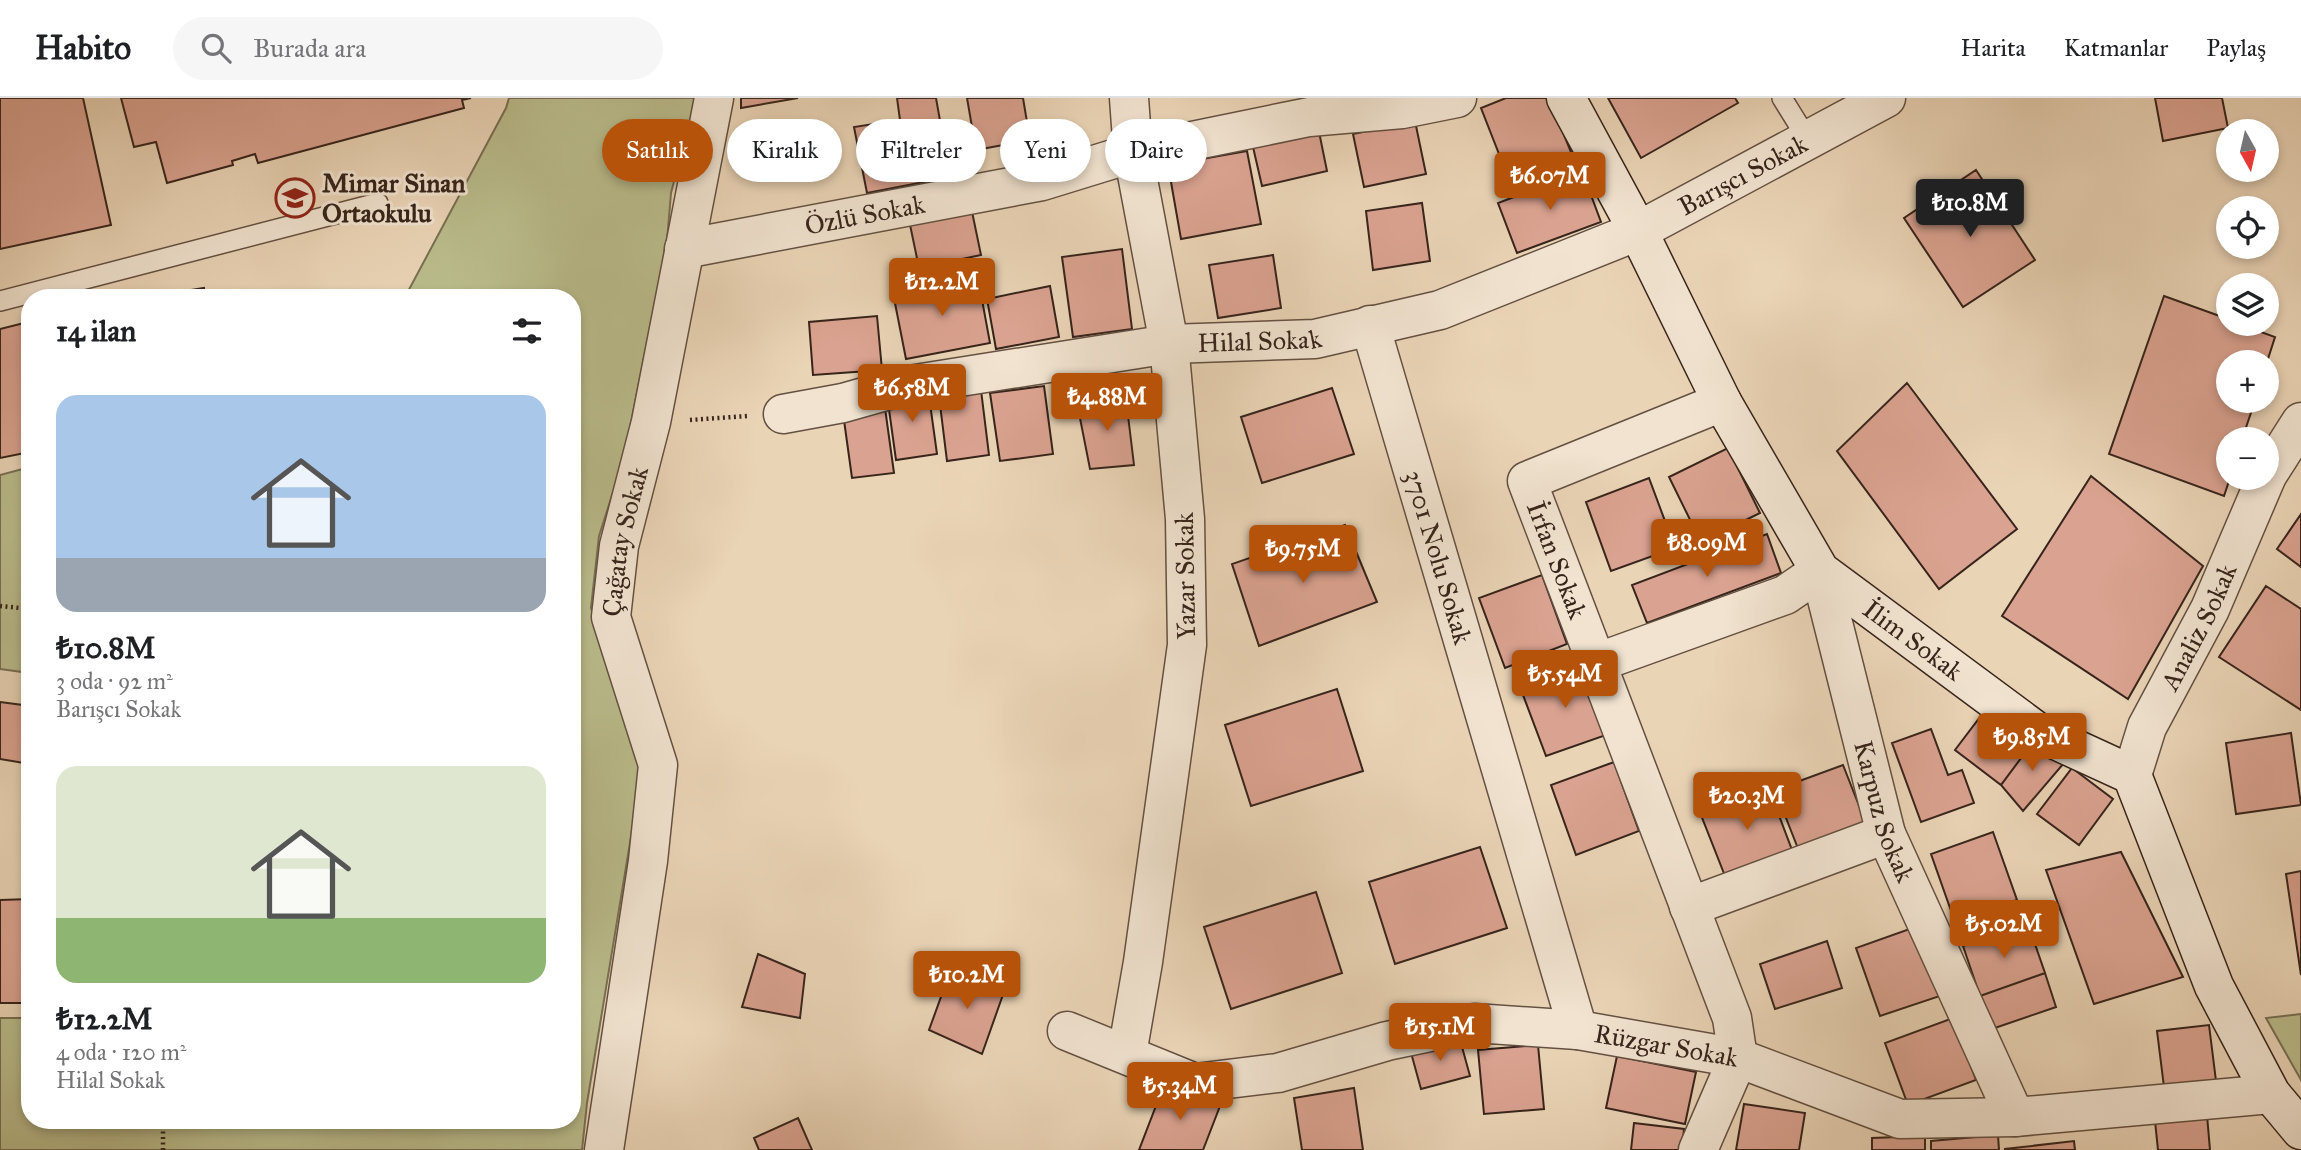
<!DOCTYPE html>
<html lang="tr">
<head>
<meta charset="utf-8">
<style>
	:root { --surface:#fff; --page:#f6f6f6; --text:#202124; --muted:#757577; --line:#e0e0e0; --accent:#b45309 }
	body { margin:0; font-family:"IM FELL Great Primer",serif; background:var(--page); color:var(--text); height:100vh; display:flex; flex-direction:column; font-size:26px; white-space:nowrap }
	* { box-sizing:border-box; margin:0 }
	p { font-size:23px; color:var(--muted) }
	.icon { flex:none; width:38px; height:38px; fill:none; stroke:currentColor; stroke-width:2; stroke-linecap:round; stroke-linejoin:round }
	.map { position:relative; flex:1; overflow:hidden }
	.side { position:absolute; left:21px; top:191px; width:560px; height:840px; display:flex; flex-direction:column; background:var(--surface); border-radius:28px; box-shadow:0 4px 10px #0003 }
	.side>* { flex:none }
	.top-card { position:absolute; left:602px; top:21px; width:665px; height:63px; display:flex; gap:14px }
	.needle { width:46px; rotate:172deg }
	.tools { position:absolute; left:2216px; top:21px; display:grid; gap:14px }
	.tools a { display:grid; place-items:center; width:63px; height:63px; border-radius:50%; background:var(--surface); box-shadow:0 4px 10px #0003; font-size:35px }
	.price { position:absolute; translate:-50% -60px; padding:0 16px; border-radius:7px; background:var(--accent); color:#fff; font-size:23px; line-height:46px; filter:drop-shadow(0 2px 4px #0008) }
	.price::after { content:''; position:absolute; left:50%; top:42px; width:21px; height:16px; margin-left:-10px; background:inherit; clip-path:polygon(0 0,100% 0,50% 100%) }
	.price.selected { background:#222; color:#fff }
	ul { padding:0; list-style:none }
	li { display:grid; align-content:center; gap:14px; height:371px; padding:0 35px }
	li span { display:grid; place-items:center; height:217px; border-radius:21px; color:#555 }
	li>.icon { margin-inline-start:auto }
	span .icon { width:126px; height:126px; fill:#fffc; stroke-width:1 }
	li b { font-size:30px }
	h2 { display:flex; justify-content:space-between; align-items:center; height:84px; padding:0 35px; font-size:30px }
	.chip { padding:0 24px; border-radius:32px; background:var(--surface); box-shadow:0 4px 10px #0003; font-size:24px; line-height:63px }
	.chip.selected { background:var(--accent); color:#fff }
	header { display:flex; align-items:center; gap:42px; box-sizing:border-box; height:98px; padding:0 35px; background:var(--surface); border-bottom:2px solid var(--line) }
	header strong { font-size:33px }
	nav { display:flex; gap:38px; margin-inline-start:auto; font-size:24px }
	.search { width:490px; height:63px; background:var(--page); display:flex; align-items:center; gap:18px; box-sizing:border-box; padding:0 24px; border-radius:38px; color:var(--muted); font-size:26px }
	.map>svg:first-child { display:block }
</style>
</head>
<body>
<header>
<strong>Habito</strong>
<div class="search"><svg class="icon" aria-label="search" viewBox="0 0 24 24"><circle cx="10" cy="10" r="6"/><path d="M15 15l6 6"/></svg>Burada ara</div>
<nav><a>Harita</a><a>Katmanlar</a><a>Paylaş</a></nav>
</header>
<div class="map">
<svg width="2301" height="1052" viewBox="0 0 2301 1052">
	<rect width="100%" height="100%" fill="#ead4b6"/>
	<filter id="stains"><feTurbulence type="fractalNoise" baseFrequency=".00286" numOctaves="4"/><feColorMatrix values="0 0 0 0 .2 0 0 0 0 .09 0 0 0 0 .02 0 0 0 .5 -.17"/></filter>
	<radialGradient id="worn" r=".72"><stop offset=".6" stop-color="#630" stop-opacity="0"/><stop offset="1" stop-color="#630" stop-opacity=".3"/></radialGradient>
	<!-- green -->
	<path fill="#babc8c" stroke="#787054" stroke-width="2" d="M509,0H696L671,95L667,143L624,360L599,438L591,510L643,666L587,1005L582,1052H0V920H30V1022H572V200L405,199L506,10Z
		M30,369V575L0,571V377Z
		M2301,916V982L2266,920Z"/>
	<!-- building -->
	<path fill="#daa290" stroke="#37241b" stroke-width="2" d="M0,0H83L111,127L0,151Z
		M121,0H471L462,2L464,10L258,65L255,56L232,63L233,67L167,85L156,44L134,49Z
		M741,0H798L741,10Z
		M897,0H936L950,79L867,95L854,29L900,22Z
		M967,0H1023L1030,42L976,52Z
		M1506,0H1549L1573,59L1510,84L1481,10Z
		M1608,0H1735L1738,5L1641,60Z
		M2155,0H2222L2228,30L2163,43Z
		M1316,19L1327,73L1262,88L1250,36Z
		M1415,23L1426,76L1364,89L1353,36Z
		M1247,53L1261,126L1181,141L1168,67Z
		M1976,72L2035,162L1963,209L1904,120Z
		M1582,73L1601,124L1517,155L1498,105Z
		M970,104L981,157L919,170L908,117Z
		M1422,105L1430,163L1373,172L1366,113Z
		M1122,151L1132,231L1073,239L1062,159Z
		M1273,157L1281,210L1218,220L1209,167Z
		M978,180L990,245L906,261L893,195Z
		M1050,188L1059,239L996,251L987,201Z
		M204,190L205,200H146L154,198Z
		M2164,198L2228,221V226H2239L2275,239L2266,267V264H2228V303H2255L2242,341H2228V380H2230L2224,398L2109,356Z
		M877,218L882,272L813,277L809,224Z
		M28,224L30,354L0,360V231Z
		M1907,285L2017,431L1939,491L1837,353Z
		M1044,288L1053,356L1000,363L990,295Z
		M1332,290L1354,356L1262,385L1241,319Z
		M928,291L937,356L896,362L887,297Z
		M981,292L989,357L947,363L939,298Z
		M1126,301L1134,367L1090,371L1077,305Z
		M885,310L894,375L852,380L843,315Z
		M1728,350L1760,415L1701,444L1669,379Z
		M2091,378L2203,468L2128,601L2002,518Z
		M1649,380L1675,450L1611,473L1586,404Z
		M2301,416V469L2277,451Z
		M1345,427L1377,504L1259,548L1232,466Z
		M1767,436L1781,475L1647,525L1632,487Z
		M1542,477L1567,546L1505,570L1479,500Z
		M2266,488L2301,511V612L2219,559Z
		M1583,566L1609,636L1546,658L1520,589Z
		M1337,591L1363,673L1251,708L1225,627Z
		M1993,602L2039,636L2001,687L1955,652Z
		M0,604L30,608V666L0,661Z
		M1931,631L1948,677L1962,672L1974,705L1921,724L1892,645Z
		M2291,635L2301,707L2236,716L2226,645Z
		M2039,636L2064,665L2023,713L2001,687Z
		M1614,664L1639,733L1576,757L1551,687Z
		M1843,667L1867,728L1799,753L1775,692Z
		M2072,670L2113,701L2079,747L2037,716Z
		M1769,691L1792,752L1725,778L1701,717Z
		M1993,734L2017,802L1955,824L1931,756Z
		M1480,749L1507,830L1395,866L1369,784Z
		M2121,754L2183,879L2094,906L2046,772Z
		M2301,773V877L2286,776Z
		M1316,794L1342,875L1231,911L1204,829Z
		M30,801V905H0V802Z
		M2028,826L2045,875L1980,898L1963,848Z
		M1918,828L1943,897L1880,918L1856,850Z
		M1827,843L1842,890L1775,911L1760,866Z
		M758,856L805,876L800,920L742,909Z
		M950,874L1005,891L982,956L929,932Z
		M2045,875L2056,909L1992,931L1980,898Z
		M1953,920L1976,982L1908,1007L1885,945Z
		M2209,927L2216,983L2164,989L2157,933Z
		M1459,938L1470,978L1421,991L1410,951Z
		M1538,947L1544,1011L1484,1016L1478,952Z
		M1617,958L1696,974L1685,1026L1606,1010Z
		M1164,987L1220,1008L1203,1052H1139Z
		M1354,990L1363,1052H1302L1294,1000Z
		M1744,1006L1805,1015L1799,1052H1736Z
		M2207,1017L2210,1052H2158L2155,1023Z
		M798,1020L812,1052H759L754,1040Z
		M1634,1025L1684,1031L1682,1052H1631Z
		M1998,1037L1999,1052H1931V1043Z
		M1925,1038V1052H1872V1040Z
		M2074,1043L2075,1052H2005V1051Z"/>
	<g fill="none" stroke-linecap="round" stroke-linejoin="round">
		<!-- lane casing -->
		<g stroke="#645042" stroke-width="22">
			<path id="lane" d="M1782,0L1808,42
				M0,203L378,105"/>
		</g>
		<!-- street casing -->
		<g stroke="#645042" stroke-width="41">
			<g id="street">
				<path id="s1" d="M684,151L1042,83L1133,55L1309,19L1402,11L1457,0"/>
				<path id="s2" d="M1370,227L1578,932"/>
				<path id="s3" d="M783,316L843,305L903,288L1169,246L1315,241L1440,212L1638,133L1886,0"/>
				<path d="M2266,379L2301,324"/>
				<path id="s4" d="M1596,565L1785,497L1820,473L1886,736L2015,1019"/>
				<path id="s5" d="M2132,677L2147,629L2210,511L2266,380"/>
				<path d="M1689,809L1886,736"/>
				<path id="s6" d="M1067,933L1195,985L1278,975L1387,943L1474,925L1578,932L1738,960L1900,1021L2015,1019L2271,996"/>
				<path d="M1127,956L1143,864L1187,547L1185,421L1169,246L1133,55L1129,0"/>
				<path id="s7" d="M604,1052L648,763L658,667L611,519L619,448L651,324L714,0"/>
				<path d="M1698,1052L1738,960L1732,920L1527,383L1722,304"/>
			</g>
		</g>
		<!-- secondary casing -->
		<g stroke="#37241b" stroke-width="41">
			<g id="secondary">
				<path id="s8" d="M1566,0L1638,133L1722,304L1820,473L2036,633L2132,677L2214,888L2271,996L2301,1032"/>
			</g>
		</g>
		<!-- path -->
		<path stroke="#37241b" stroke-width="4.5" stroke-dasharray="2 3.5" stroke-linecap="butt" d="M690,322L748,318
			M0,508L20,510
			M163,1052V1022"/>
		<!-- lane -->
		<use href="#lane" stroke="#f1e3d0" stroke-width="19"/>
		<!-- street -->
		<use href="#street" stroke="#f1e3d0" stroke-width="38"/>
		<!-- secondary -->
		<use href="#secondary" stroke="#f1e3d0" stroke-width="38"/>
	</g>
	<!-- icons -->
	<defs>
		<g id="school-ring" transform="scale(2.0125)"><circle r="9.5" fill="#f1e3d0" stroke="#8f2418" stroke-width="1.5"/><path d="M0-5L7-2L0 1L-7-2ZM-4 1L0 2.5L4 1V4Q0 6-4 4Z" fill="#8f2418"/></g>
	</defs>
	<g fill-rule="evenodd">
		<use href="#school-ring" x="295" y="100"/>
	</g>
	<g text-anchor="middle" stroke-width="6" stroke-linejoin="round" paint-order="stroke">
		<!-- street labels -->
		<g font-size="26" fill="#37241b" stroke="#f1e3d0">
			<text dy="9" stroke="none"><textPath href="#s3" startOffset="999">Barışcı Sokak</textPath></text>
			<text dy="9" stroke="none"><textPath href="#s1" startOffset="184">Özlü Sokak</textPath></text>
			<text dy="9" stroke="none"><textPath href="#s3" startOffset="483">Hilal Sokak</textPath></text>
			<text dy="9" stroke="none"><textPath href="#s7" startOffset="621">Çağatay Sokak</textPath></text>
			<text dy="9" stroke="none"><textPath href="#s2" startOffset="242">3701 Nolu Sokak</textPath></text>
			<text transform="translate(1557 462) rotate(69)" y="9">İrfan Sokak</text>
			<text transform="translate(1185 478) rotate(-91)" y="9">Yazar Sokak</text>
			<text dy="9" stroke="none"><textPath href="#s5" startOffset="163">Analiz Sokak</textPath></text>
			<text dy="9" stroke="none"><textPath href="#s8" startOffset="653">İlim Sokak</textPath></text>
			<text dy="9" stroke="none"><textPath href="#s4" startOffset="492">Karpuz Sokak</textPath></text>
			<text dy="9" stroke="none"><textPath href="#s6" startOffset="618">Rüzgar Sokak</textPath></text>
		</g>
		<!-- poi labels -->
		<g font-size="26" font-weight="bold" fill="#37241b" stroke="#f1e3d0" text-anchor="start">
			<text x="322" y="94">Mimar Sinan<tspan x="322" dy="30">Ortaokulu</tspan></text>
		</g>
	</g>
	<rect width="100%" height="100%" filter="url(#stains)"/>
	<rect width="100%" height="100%" fill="url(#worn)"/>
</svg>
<div class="tools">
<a><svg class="needle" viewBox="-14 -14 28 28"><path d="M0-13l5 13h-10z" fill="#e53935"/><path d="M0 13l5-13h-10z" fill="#757577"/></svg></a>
<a><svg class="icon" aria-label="locate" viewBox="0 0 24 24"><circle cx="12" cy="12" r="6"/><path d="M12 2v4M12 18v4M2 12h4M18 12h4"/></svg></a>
<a><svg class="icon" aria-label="layers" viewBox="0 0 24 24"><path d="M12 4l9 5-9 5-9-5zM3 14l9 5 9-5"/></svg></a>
<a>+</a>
<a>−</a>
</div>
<b class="price" style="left:1550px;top:114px">₺6.07M</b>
<b class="price selected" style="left:1970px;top:141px">₺10.8M</b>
<b class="price" style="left:942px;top:220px">₺12.2M</b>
<b class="price" style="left:912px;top:326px">₺6.58M</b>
<b class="price" style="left:1107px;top:335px">₺4.88M</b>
<b class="price" style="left:1707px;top:481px">₺8.09M</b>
<b class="price" style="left:1303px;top:487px">₺9.75M</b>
<b class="price" style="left:1565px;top:612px">₺5.54M</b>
<b class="price" style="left:2032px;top:675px">₺9.85M</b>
<b class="price" style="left:1747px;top:734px">₺20.3M</b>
<b class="price" style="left:2004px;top:862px">₺5.02M</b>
<b class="price" style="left:967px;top:913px">₺10.2M</b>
<b class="price" style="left:1440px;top:965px">₺15.1M</b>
<b class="price" style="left:1180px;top:1024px">₺5.34M</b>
<div class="top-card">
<a class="chip selected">Satılık</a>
<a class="chip">Kiralık</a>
<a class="chip">Filtreler</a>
<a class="chip">Yeni</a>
<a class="chip">Daire</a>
</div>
<section class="side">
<h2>14 ilan<svg class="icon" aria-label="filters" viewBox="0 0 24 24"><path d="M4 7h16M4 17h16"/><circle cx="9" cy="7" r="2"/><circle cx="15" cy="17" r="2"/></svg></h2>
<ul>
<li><span style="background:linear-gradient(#a9c7e8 75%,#9aa5b1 0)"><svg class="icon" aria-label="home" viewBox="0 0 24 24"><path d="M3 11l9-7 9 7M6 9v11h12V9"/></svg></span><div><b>₺10.8M</b><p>3 oda · 92 m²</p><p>Barışcı Sokak</p></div></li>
<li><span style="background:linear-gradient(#dfe7d0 70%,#8fb573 0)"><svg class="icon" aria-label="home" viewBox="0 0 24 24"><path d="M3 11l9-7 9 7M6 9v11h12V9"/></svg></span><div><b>₺12.2M</b><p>4 oda · 120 m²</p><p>Hilal Sokak</p></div></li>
</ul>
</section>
</div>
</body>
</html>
